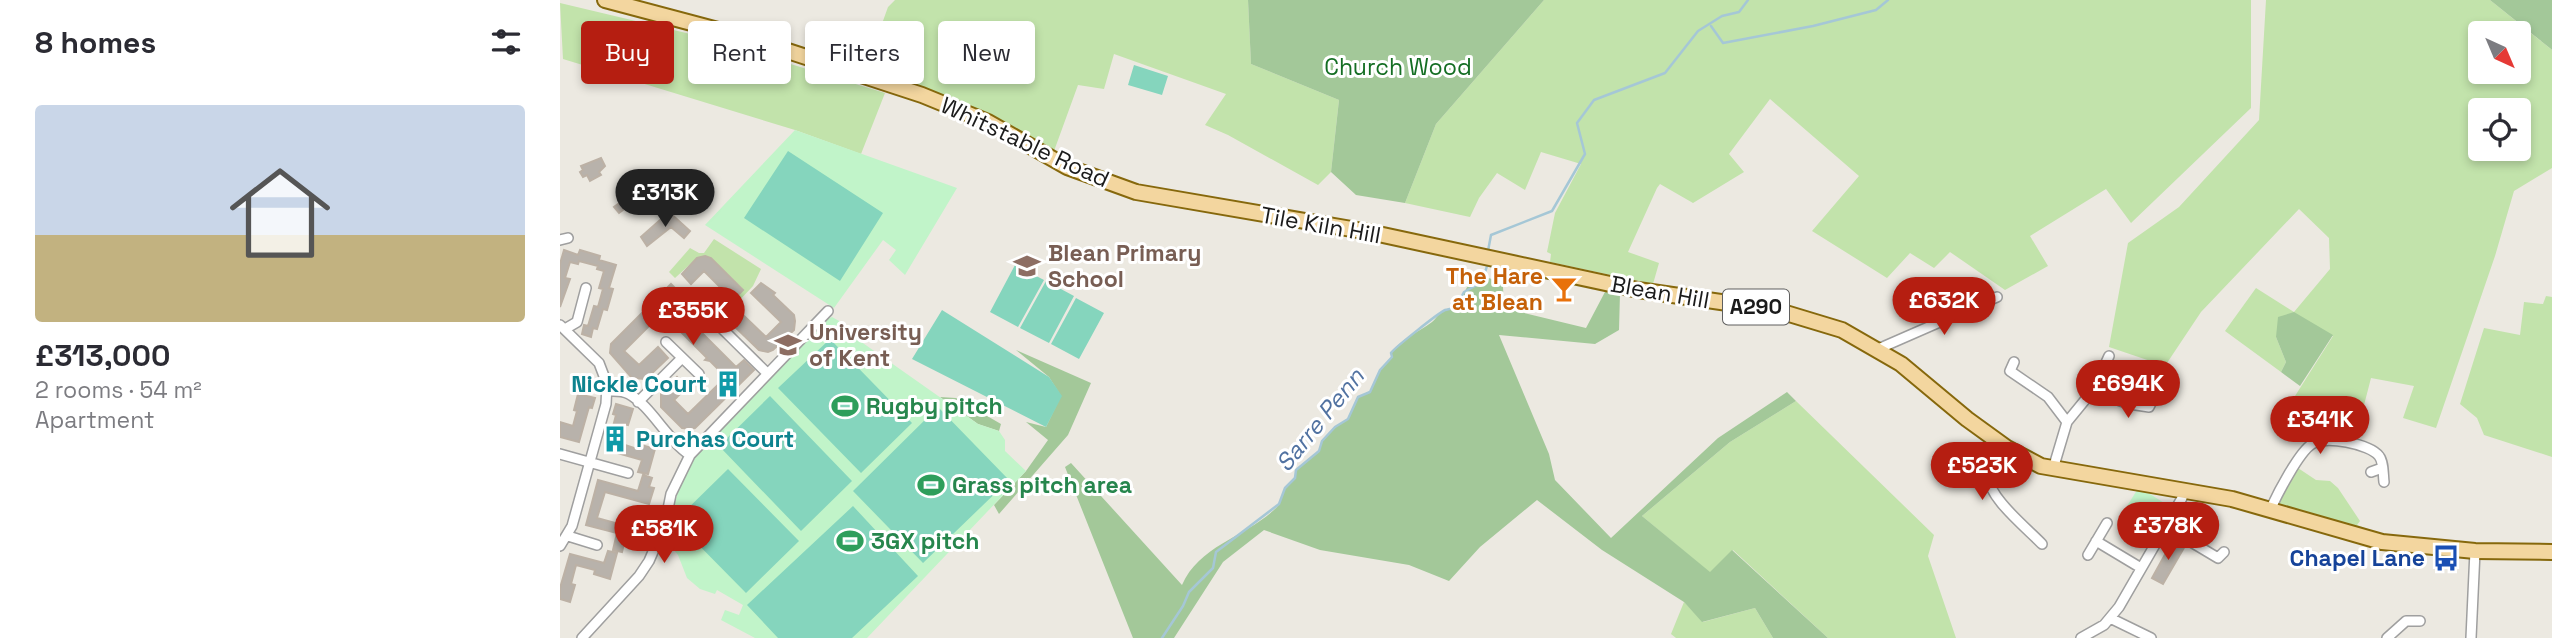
<!DOCTYPE html>
<html lang="en">
<head>
<meta charset="utf-8">
<style>
	:root { --surface:#fff; --page:#f2f2f3; --text:#2b2b33; --muted:#7c7c81; --accent:#b51e11 }
	body { margin:0; font-family:"Space Grotesk",sans-serif; background:var(--page); color:var(--text); height:100vh; display:flex; flex-direction:column; font-size:26px; white-space:nowrap }
	* { box-sizing:border-box; margin:0 }
	p { font-size:23px; color:var(--muted) }
	.icon { flex:none; width:38px; height:38px; fill:none; stroke:currentColor; stroke-width:2; stroke-linecap:round; stroke-linejoin:round }
	.map { position:relative; flex:1; overflow:hidden }
	.side { display:flex; flex-direction:column; background:var(--surface); width:560px }
	.side>* { flex:none }
	.guide { position:absolute; left:21px; top:21px; width:665px; height:63px; display:flex; gap:14px }
	.needle { width:46px; rotate:136deg }
	.tools { position:absolute; left:1908px; top:21px; display:grid; gap:14px }
	.tools a { display:grid; place-items:center; width:63px; height:63px; border-radius:7px; background:var(--surface); box-shadow:0 4px 10px #0003; font-size:35px }
	.price { position:absolute; translate:-50% -60px; padding:0 16px; border-radius:24px; background:var(--accent); color:#fff; font-size:23px; line-height:46px; filter:drop-shadow(0 2px 4px #0008) }
	.price::after { content:''; position:absolute; left:50%; top:42px; width:21px; height:16px; margin-left:-10px; background:inherit; clip-path:polygon(0 0,100% 0,50% 100%) }
	.price.active { background:#222; color:#fff }
	ul { padding:0; list-style:none }
	li { display:grid; align-content:center; gap:14px; height:371px; padding:0 35px }
	li span { display:grid; place-items:center; height:217px; border-radius:7px; color:#555 }
	li>.icon { margin-inline-start:auto }
	span .icon { width:126px; height:126px; fill:#fffc; stroke-width:1 }
	li b { font-size:30px }
	h2 { display:flex; justify-content:space-between; align-items:center; height:84px; padding:0 35px; font-size:30px }
	.chip { padding:0 24px; border-radius:7px; background:var(--surface); box-shadow:0 4px 10px #0003; font-size:24px; line-height:63px }
	.chip.active { background:var(--accent); color:#fff }
	main { display:flex; flex:1; min-height:0 }
	.map>svg:first-child { display:block }
</style>
</head>
<body>
<main>
<section class="side">
<h2>8 homes<svg class="icon" aria-label="filters" viewBox="0 0 24 24"><path d="M4 7h16M4 17h16"/><circle cx="9" cy="7" r="2"/><circle cx="15" cy="17" r="2"/></svg></h2>
<ul>
<li><span style="background:linear-gradient(#c9d6e8 60%,#c2b280 0)"><svg class="icon" aria-label="home" viewBox="0 0 24 24"><path d="M3 11l9-7 9 7M6 9v11h12V9"/></svg></span><div><b>£313,000</b><p>2 rooms · 54 m²</p><p>Apartment</p></div></li>
</ul>
</section>
<div class="map">
<svg width="1992" height="638" viewBox="0 0 1992 638">
	<rect width="100%" height="100%" fill="#ece9e1"/>
	<!-- grass -->
	<path fill="#c2e3ab" fill-rule="evenodd" d="M335,0H688L691,64L779,100L771,172L758,185L668,135L645,125L666,94L554,54L544,89L518,85L494,151L444,124L305,71L328,7Z
		M984,0H1691V108L1571,223L1546,189L1470,236L1488,266L1445,290L1390,252L1374,268L1350,253L1327,278L1252,231L1299,176L1210,99L1169,154L1184,172L1133,203L1100,184L1097,188L1068,252L1099,263L1093,284L990,262L991,254L987,252L995,213L1021,164L981,152L965,190L937,173L919,198L910,217L845,203L876,124Z
		M1706,0H1930L1992,50V168L1954,191L1935,256L1876,428L1843,418L1854,386L1811,378L1803,409L1735,396L1773,336L1716,337L1726,362L1721,372L1665,331L1696,288L1734,312L1770,269L1769,238L1739,209L1641,312L1605,366L1549,347L1568,243L1619,207L1699,120ZM1920,33H1958V72H1920ZM1920,110H1958V149H1920Z
		M0,3L143,37L325,93L301,154L235,130L3,59Z
		M154,239L201,269L193,286L176,304L173,301L183,289L151,258H137L115,278L109,272L130,248L139,253H144Z
		M1986,296L1992,297V457L1924,435L1917,418L1900,404L1924,328L1960,335L1964,302L1983,304Z
		M1236,401L1374,535L1368,556L1396,638H1268L1173,550L1150,573L1082,516L1170,442Z
		M1735,466L1756,480L1770,481L1778,488L1800,521L1797,525L1821,534L1822,542L1711,508Z
		M1124,602L1143,622L1195,608L1213,638H1116L1111,634Z"/>
	<!-- forest -->
	<path fill="#a3c899" d="M688,0H984L876,124L845,203L796,195L771,172L779,100L691,64Z
		M1930,0H1992V50L1991,49Z
		M935,265L942,266L944,308L1026,328L1046,290L1060,293L1059,330L1035,344L939,335L989,454L995,480L1051,538L1158,438L1227,392L1236,401L1170,442L1082,516L1150,572L1172,550L1268,638H1213L1195,608L1142,622L1124,602L1042,550L977,500L920,547L889,581L849,565L760,550L704,530L663,562L614,638H573L505,467L511,463L622,585C640,544 687,537 717,507C722,501 722,494 726,487C731,480 735,480 736,470L759,451L762,441L775,427L788,419L798,397L810,391L820,370L832,358L831,353C842,338 857,333 872,322C876,319 879,312 885,310C888,309 892,309 896,308L914,274L932,279Z
		M1734,312L1773,335L1740,386L1721,372L1726,362L1716,337L1718,317Z
		M456,350L531,383L508,435L439,514L434,505L466,471L488,440L466,422L486,427L501,396L489,377Z
		M380,397L396,398L441,424L439,431L418,424Z"/>
	<!-- park -->
	<path fill="#c1f4c9" d="M235,130L397,188L345,275L329,260L336,250L323,240L274,308L145,225Z
		M272,317L288,326L300,341L418,424L439,431L445,440V451L466,471L307,638H195L161,620L165,610L179,615L183,605L157,590L155,594L140,589L127,578L118,555L105,539L121,481L132,460L264,321Z
		M1579,487L1612,508L1600,527L1567,506Z"/>
	<!-- pitch -->
	<path fill="#85d5bd" d="M574,65L608,76L602,95L568,85Z
		M228,151L323,213L280,281L184,218Z
		M455,265L484,280L458,327L430,312Z
		M486,281L514,296L489,343L460,328Z
		M516,298L544,313L519,359L491,344Z
		M382,310L489,377L502,396L486,427L352,359Z
		M270,339L352,423L301,473L218,388Z
		M210,396L292,481L241,531L159,446Z
		M378,407L449,480L363,563L293,491Z
		M168,469L239,541L186,593L115,521Z
		M293,506L358,576L292,638H218L187,605Z"/>
	<g fill="none" stroke-linecap="round" stroke-linejoin="round">
		<!-- stream -->
		<path stroke="#a5c7d6" stroke-width="2.5" d="M1151,26L1163,43L1253,26L1316,10L1328,0
			M928,251L931,235L992,211L1025,154L1017,123L1034,100L1105,73L1138,31L1162,16L1179,12L1188,0
			M602,638L623,606L629,592L653,568L656,552L719,504L725,488L735,478L736,470L759,451L762,441L775,427L788,419L798,397L810,392L820,370L832,357L831,353C834,348 880,312 885,310C889,309 892,309 896,307L904,292L922,282L927,266"/>
	</g>
	<!-- building -->
	<path fill="#b8b2ab" stroke="#bcb1a5" stroke-width="2" d="M41,158L45,166L39,172L41,175L30,181L27,175L23,177L20,172L23,170L21,166Z
		M82,187L86,193L59,213L54,207Z
		M109,212L130,231L124,238L111,227L87,246L81,237Z
		M4,250L18,255L20,250L40,256L39,260L56,265L49,288L53,289L47,310L43,309L37,329L33,328L31,337L22,334L24,325L28,326L34,306L38,307L43,289L39,288L44,271L37,269L38,266L19,261L18,264L10,262L5,278L10,279L0,307V264Z
		M145,256L151,258L183,290L173,300L144,271L131,284L122,274L137,258Z
		M201,283L215,293L213,295L234,315L235,321L234,330L213,350L208,352L199,350L173,325L183,315L206,337L221,322L191,293Z
		M111,284L120,293L112,303L176,367L184,360L194,370L135,428L131,429L122,428L101,407V394L117,377L127,387L114,400L128,414L166,377L150,361L145,360L147,358L102,313L64,351L79,365L98,347L108,358L86,379L72,378L50,353L51,344Z
		M18,394L35,398L32,408L29,407L19,442L0,437V422L13,426L17,411L14,410Z
		M56,404L73,409L68,425L64,424L59,443L77,449L78,444L95,449L88,474L78,472L82,460L47,450L56,415L53,414Z
		M83,475L92,478L89,487L94,488L89,504L45,492L37,518L73,528L68,544L64,543L62,552L53,550L57,533L26,525L38,480L78,491Z
		M1613,540L1625,546L1603,584L1592,578Z
		M48,551L57,553L50,579L34,574L35,570L16,565L11,584L15,585L10,602L0,599V588L10,554L44,563Z"/>
	<g fill="none" stroke-linecap="round" stroke-linejoin="round">
		<!-- minor casing -->
		<g stroke="#9f9f9f" stroke-width="12">
			<path id="minor" d="M0,240L8,238
				M127,294L207,373
				M157,323L173,307
				M0,325L39,363L47,384L46,404L12,526L0,546
				M5,329L17,322L26,288
				M106,342L139,374
				M1318,349L1437,297
				M1454,362L1450,371L1488,397L1507,422
				M1534,389C1552,400 1568,405 1589,407L1593,399
				M47,391C54,391 62,390 69,394C91,406 107,440 130,455
				M78,402L122,358
				M1447,448C1442,456 1433,466 1430,476C1424,494 1469,530 1482,544
				M0,454L68,473
				M1493,469L1507,422L1534,389L1549,356
				M1811,472L1822,468
				M1711,508C1718,493 1739,452 1752,444C1764,435 1810,444 1819,456C1824,462 1823,475 1824,482
				M1606,527L1658,558L1664,552
				M8,536L37,545
				M1536,541L1581,568
				M1528,555L1547,523
				M1550,618L1591,638
				M22,638L79,576L89,561L105,524L111,494L130,455L268,311
				M1521,638L1544,625L1559,607L1622,498L1624,489
				M1827,638L1846,621H1860
				M1911,638L1915,551"/>
		</g>
		<!-- primary casing -->
		<g stroke="#86680c" stroke-width="18">
			<path id="primary" d="M45,0L188,38L362,95L428,122L507,167L576,192L809,232L1078,290L1216,310L1282,330L1341,364L1407,419L1447,448L1481,466L1672,499L1822,542L1915,551L1992,552"/>
		</g>
		<!-- minor -->
		<use href="#minor" stroke="#fff" stroke-width="9"/>
		<!-- primary -->
		<use href="#primary" stroke="#f3d69f" stroke-width="14"/>
	</g>
	<!-- icons -->
	<defs>
		<g id="school-bare" transform="scale(2.1)"><path d="M0-5L7-2L0 1L-7-2ZM-4 1L0 2.5L4 1V4Q0 6-4 4Z" fill="#8d6e63" stroke="#fff" stroke-width="2.5" paint-order="stroke"/></g>
		<g id="bar-bare" transform="scale(2.1)"><path d="M-6-5H6L.8 .8V4.5H3.5V6h-7V4.5H-.8V.8Z" fill="#e8710a" stroke="#fff" stroke-width="2.5" paint-order="stroke"/></g>
		<g id="university-bare" transform="scale(2.1)"><path d="M0-5L7-2L0 1L-7-2ZM-4 1L0 2.5L4 1V4Q0 6-4 4Z" fill="#8d6e63" stroke="#fff" stroke-width="2.5" paint-order="stroke"/></g>
		<g id="building-bare" transform="scale(2.1)"><path d="M-4-6H4V6H1V3H-1V6H-4ZM-2.5-4.3h1.7v1.8h-1.7ZM.8-4.3h1.7v1.8H.8ZM-2.5-1h1.7V.8h-1.7ZM.8-1h1.7V.8H.8Z" fill="#0f9aa8" stroke="#fff" stroke-width="2.5" paint-order="stroke"/></g>
		<g id="stadium-bare" transform="scale(2.1)"><path d="M0-5a6.5 5 0 1 0 0 10a6.5 5 0 1 0 0-10ZM-3.5-1.8h7v3.6h-7Z" fill="#2e9e5b" stroke="#fff" stroke-width="2.5" paint-order="stroke"/></g>
		<g id="bus-bare" transform="scale(2.1)"><path d="M-5-6H5V4H4V6H2V4H-2V6H-4V4H-5ZM-3.5-4V0h7V-4ZM-3.5 1.2v1.5H-2V1.2ZM2 1.2v1.5H3.5V1.2Z" fill="#1a4fb4" stroke="#fff" stroke-width="2.5" paint-order="stroke"/></g>
	</defs>
	<g fill-rule="evenodd">
		<use href="#school-bare" x="467" y="266"/>
		<use href="#bar-bare" x="1004" y="289"/>
		<use href="#university-bare" x="228" y="345"/>
		<use href="#building-bare" x="168" y="384"/>
		<use href="#stadium-bare" x="285" y="406"/>
		<use href="#building-bare" x="55" y="439"/>
		<use href="#stadium-bare" x="371" y="485"/>
		<use href="#stadium-bare" x="290" y="541"/>
		<use href="#bus-bare" x="1886" y="558"/>
	</g>
	<g text-anchor="middle" stroke-width="6" stroke-linejoin="round" paint-order="stroke">
		<!-- shield labels -->
		<rect fill="#fff" stroke="#5f5f5f" stroke-width="2" x="1163" y="289.5" width="66" height="35" rx="5"/>
		<g font-size="21" font-weight="bold" fill="#1b1b1b">
			<text x="1196" y="314">A290</text>
		</g>
		<!-- park labels -->
		<g font-size="23" fill="#146e23" stroke="#fff">
			<text x="838" y="75">Church Wood</text>
		</g>
		<!-- street labels -->
		<g font-size="23" fill="#1b1b1b" stroke="#fff">
			<text transform="translate(465 142) rotate(25)" y="8">Whitstable Road</text>
			<text transform="translate(761 225) rotate(10)" y="8">Tile Kiln Hill</text>
			<text transform="translate(1100 292) rotate(10)" y="8">Blean Hill</text>
		</g>
		<!-- education labels -->
		<g font-size="23" font-weight="bold" fill="#785e54" stroke="#fff" text-anchor="start">
			<text x="488" y="261">Blean Primary<tspan x="488" dy="26">School</tspan></text>
			<text x="249" y="340">University<tspan x="249" dy="26">of Kent</tspan></text>
		</g>
		<!-- food labels -->
		<g font-size="23" font-weight="bold" fill="#c56008" stroke="#fff" text-anchor="end">
			<text x="983" y="284">The Hare<tspan x="983" dy="26">at Blean</tspan></text>
		</g>
		<!-- culture labels -->
		<g font-size="23" font-weight="bold" fill="#0d838f" stroke="#fff" text-anchor="end">
			<text x="147" y="392">Nickle Court</text>
			<text x="76" y="447" text-anchor="start">Purchas Court</text>
		</g>
		<!-- leisure labels -->
		<g font-size="23" font-weight="bold" fill="#27864d" stroke="#fff" text-anchor="start">
			<text x="306" y="414">Rugby pitch</text>
			<text x="392" y="493">Grass pitch area</text>
			<text x="311" y="549">3GX pitch</text>
		</g>
		<!-- transit labels -->
		<g font-size="23" font-weight="bold" fill="#164399" stroke="#fff" text-anchor="end">
			<text x="1865" y="566">Chapel Lane</text>
		</g>
		<!-- water labels -->
		<g font-size="24" font-style="italic" fill="#5172a1" stroke="#fff">
			<text transform="translate(760 420) rotate(-51)" y="8">Sarre Penn</text>
		</g>
	</g>
</svg>
<div class="tools">
<a><svg class="needle" viewBox="-14 -14 28 28"><path d="M0-13l5 13h-10z" fill="#e53935"/><path d="M0 13l5-13h-10z" fill="#7c7c81"/></svg></a>
<a><svg class="icon" aria-label="locate" viewBox="0 0 24 24"><circle cx="12" cy="12" r="6"/><path d="M12 2v4M12 18v4M2 12h4M18 12h4"/></svg></a>
</div>
<b class="price active" style="left:105px;top:229px">£313K</b>
<b class="price" style="left:1384px;top:337px">£632K</b>
<b class="price" style="left:133px;top:347px">£355K</b>
<b class="price" style="left:1568px;top:420px">£694K</b>
<b class="price" style="left:1760px;top:456px">£341K</b>
<b class="price" style="left:1422px;top:502px">£523K</b>
<b class="price" style="left:1608px;top:562px">£378K</b>
<b class="price" style="left:104px;top:565px">£581K</b>
<div class="guide">
<a class="chip active">Buy</a>
<a class="chip">Rent</a>
<a class="chip">Filters</a>
<a class="chip">New</a>
</div>
</div>
</main>
</body>
</html>
